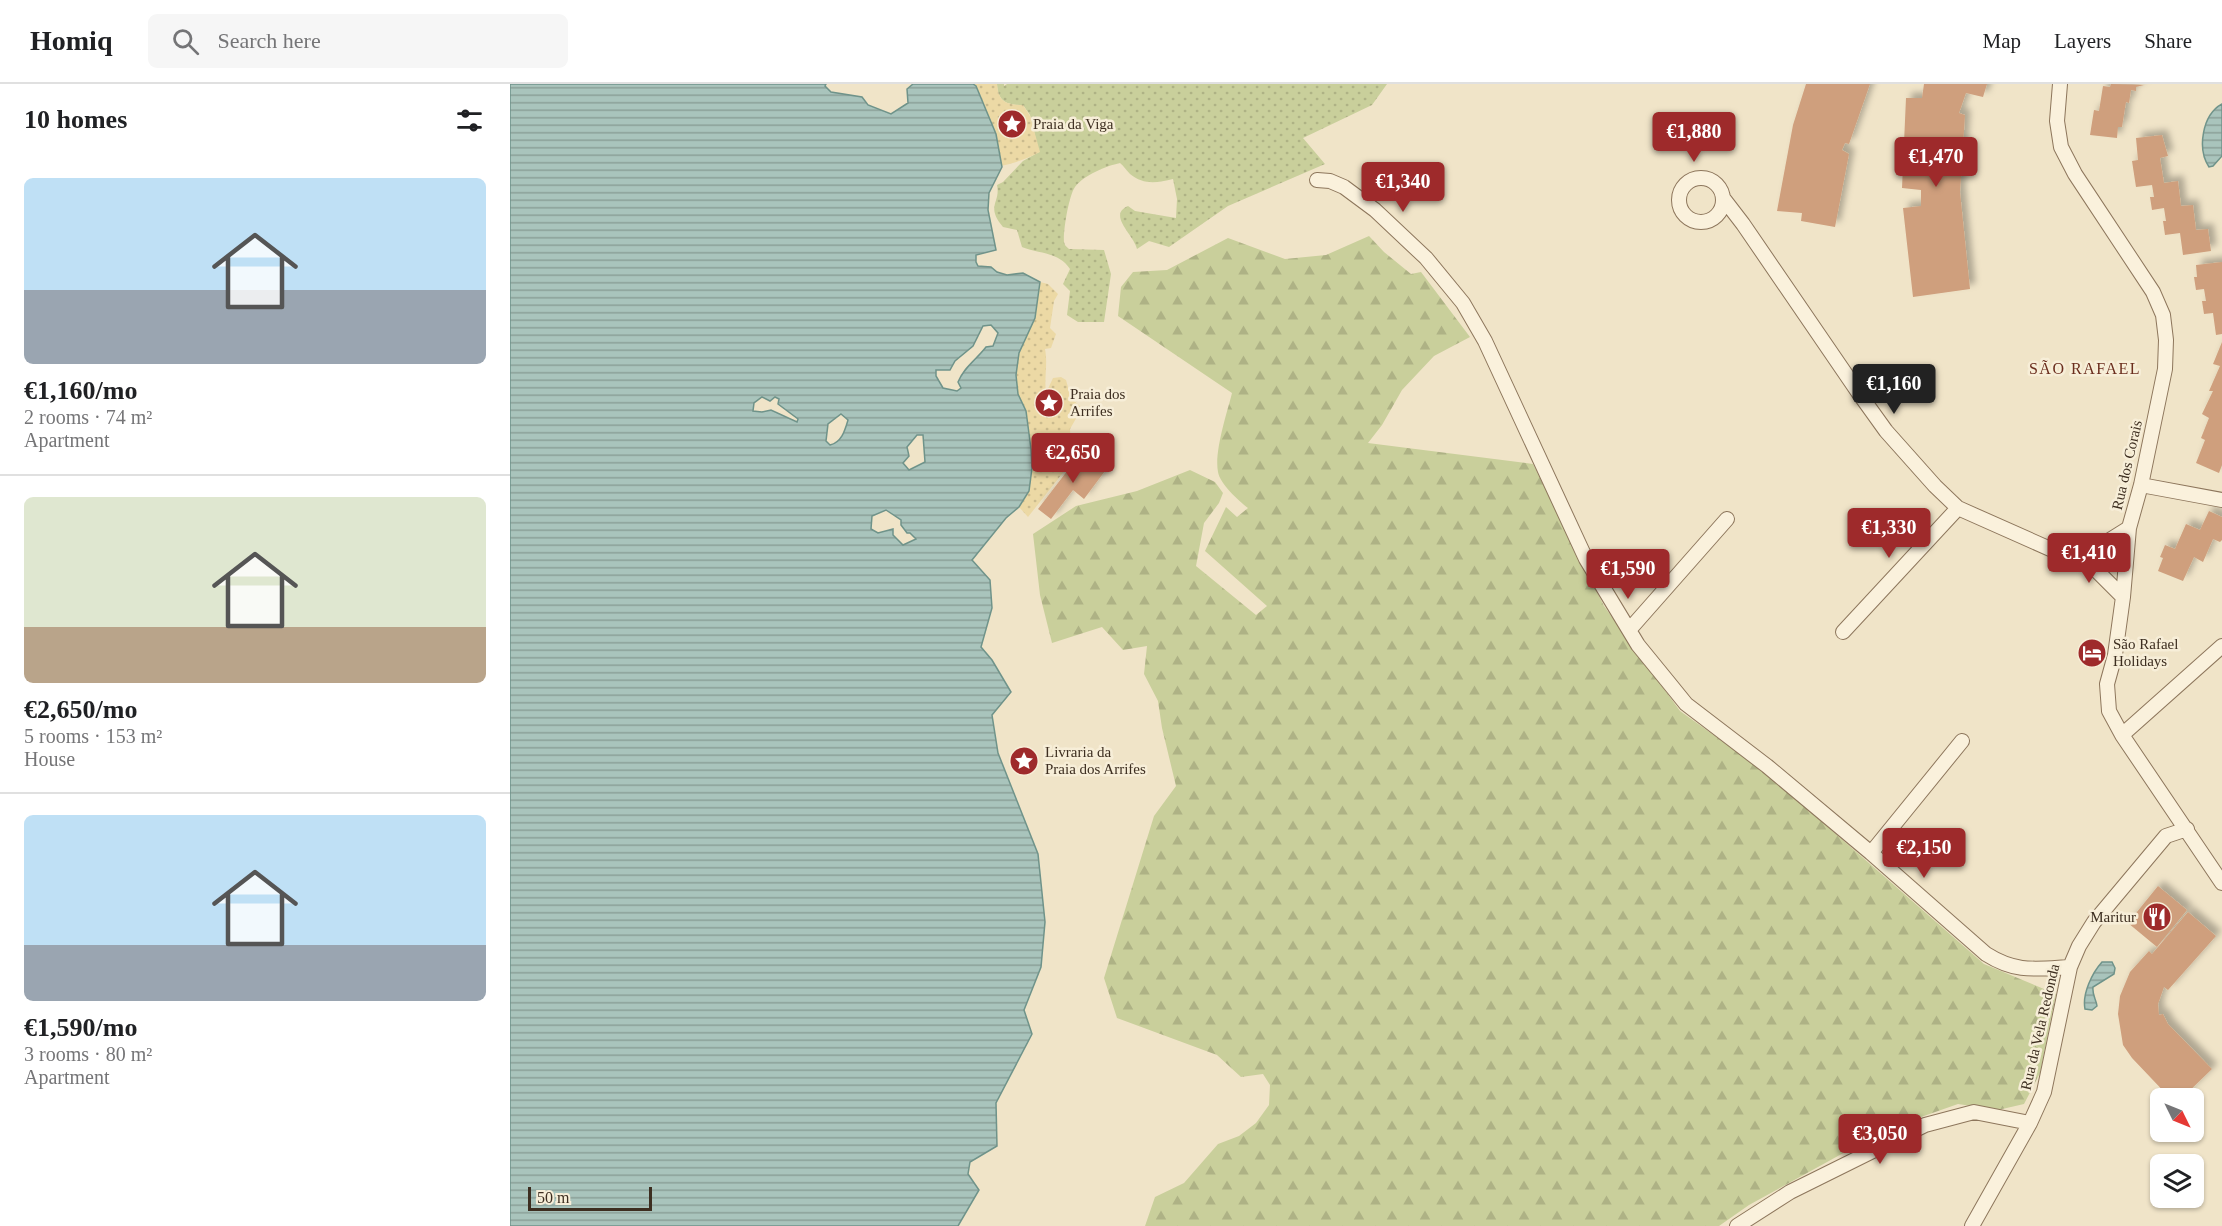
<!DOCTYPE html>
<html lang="en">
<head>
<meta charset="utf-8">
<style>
	:root { --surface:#fff; --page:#f6f6f6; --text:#202124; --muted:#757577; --line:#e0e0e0; --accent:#9e2a2b }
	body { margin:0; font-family:"Times New Roman",serif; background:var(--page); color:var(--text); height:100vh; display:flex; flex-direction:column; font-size:22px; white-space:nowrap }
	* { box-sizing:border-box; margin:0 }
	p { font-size:20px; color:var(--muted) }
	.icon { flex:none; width:33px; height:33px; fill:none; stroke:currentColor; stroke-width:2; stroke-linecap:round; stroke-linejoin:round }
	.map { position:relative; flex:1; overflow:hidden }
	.drawer { display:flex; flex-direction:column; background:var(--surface); width:510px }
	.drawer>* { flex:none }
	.needle { width:39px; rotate:133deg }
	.fabs { position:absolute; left:1640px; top:1004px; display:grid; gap:12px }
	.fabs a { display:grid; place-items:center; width:54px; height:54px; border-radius:9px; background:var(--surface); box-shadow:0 2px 4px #0004; font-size:30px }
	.scale { position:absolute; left:18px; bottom:15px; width:124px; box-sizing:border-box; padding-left:6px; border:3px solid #3d2e20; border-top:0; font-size:16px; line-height:21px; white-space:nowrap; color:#3d2e20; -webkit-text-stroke:4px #f7eed8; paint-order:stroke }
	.price { position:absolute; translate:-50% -51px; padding:0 14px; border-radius:6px; background:var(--accent); color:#fff; font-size:20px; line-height:39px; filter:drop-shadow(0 2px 3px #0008) }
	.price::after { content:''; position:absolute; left:50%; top:36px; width:18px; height:14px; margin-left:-9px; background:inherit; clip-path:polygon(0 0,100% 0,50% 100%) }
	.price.current { background:#222; color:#fff }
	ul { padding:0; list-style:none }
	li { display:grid; align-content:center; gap:12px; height:318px; padding:0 24px }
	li+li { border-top:2px solid var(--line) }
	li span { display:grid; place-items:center; height:186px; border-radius:9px; color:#555 }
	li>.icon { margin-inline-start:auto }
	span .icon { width:108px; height:108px; fill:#fffc; stroke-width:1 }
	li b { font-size:26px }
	h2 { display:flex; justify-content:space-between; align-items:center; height:72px; padding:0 24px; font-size:26px }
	header { display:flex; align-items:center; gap:36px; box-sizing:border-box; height:84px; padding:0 30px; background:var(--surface); border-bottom:2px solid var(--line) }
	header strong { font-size:28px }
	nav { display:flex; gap:33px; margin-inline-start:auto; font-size:21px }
	.search { width:420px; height:54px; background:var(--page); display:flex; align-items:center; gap:15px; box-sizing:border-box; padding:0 21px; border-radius:9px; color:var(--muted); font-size:22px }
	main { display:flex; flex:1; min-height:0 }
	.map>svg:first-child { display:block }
</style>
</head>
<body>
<header>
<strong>Homiq</strong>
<div class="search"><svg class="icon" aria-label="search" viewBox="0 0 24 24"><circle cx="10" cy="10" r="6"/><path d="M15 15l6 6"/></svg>Search here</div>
<nav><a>Map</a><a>Layers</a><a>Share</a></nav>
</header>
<main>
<section class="drawer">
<h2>10 homes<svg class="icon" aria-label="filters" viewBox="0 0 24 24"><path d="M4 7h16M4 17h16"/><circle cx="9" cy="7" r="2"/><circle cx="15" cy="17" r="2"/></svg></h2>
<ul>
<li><span style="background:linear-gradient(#bfe0f5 60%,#9aa5b1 0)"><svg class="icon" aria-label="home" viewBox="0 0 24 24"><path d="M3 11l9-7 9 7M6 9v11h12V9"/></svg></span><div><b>€1,160/mo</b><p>2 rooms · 74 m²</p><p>Apartment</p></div></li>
<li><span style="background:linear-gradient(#dfe7d0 70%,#b9a48a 0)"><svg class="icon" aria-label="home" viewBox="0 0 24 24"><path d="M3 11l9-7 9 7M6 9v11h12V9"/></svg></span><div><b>€2,650/mo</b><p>5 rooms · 153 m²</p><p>House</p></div></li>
<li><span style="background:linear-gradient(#bfe0f5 70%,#9aa5b1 0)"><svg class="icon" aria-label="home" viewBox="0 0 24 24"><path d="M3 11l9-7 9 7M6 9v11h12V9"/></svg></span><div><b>€1,590/mo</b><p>3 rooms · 80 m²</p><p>Apartment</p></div></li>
</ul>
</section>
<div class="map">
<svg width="1712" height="1142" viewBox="0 0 1712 1142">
	<defs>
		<pattern id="grass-dots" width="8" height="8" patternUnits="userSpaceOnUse" patternTransform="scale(1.5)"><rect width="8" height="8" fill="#c9cf9b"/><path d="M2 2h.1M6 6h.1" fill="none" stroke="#aeb285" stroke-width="1.8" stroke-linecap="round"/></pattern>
		<pattern id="forest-firs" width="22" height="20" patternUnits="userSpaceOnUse" patternTransform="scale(1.5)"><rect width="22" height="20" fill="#c9cf9b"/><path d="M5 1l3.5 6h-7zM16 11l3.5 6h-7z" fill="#aeb285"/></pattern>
		<pattern id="sand-dots" width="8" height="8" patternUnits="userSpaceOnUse" patternTransform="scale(1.5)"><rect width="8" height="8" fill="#ecd9a5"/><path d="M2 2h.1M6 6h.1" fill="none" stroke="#cbbb8e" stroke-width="1.8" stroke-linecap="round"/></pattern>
		<pattern id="water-rules" width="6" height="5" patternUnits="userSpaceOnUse" patternTransform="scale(1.5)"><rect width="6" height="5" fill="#a9c4bc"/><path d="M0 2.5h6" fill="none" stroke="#8ba098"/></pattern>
		<filter id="shadow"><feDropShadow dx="5.5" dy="-5.5" stdDeviation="3" flood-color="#0004"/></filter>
	</defs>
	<rect width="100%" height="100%" fill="#f0e4c8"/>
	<!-- grass -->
	<path fill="url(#grass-dots)" d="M487,0H494V2L497,0H877L862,21L793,54L815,80L718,122L659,163L639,157L627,165C624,151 597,131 618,122L625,127L666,134L667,115L663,95C647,99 633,101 620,90C616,86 614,82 610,79C596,82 574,91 565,103C559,111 553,147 554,158C555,162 556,162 559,165L594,166L601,190L594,238H568L557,231L560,207L553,200L560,185C549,168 530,170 512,163L507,146L493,143C475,122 491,119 487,101L493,98L513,77L529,68L520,31L513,21C497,21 488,18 487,0Z"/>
	<!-- forest -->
	<path fill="url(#forest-firs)" d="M859,152L874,168L901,190L911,188L960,253L924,272L892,306L872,341L858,359L1023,380L1094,522L1170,627L1254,687L1474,880L1546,910L1530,989L1514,1020L1488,1026L1448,1020L1377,1045L1239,1121L1209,1142H635L645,1113L674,1099L708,1060L729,1052L746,1039L759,1021L760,1001L753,990L731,993L707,971L607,934L594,894L644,732L666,702L652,644L648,617L634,590L637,562L613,566L592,543L542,559L530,511L523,450L566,422L627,407L680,386L705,398L713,409L709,419L694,439L686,482L746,531L757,522L695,467L716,423L727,433L738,424C728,416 710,400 708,388C704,368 717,329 722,309L608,232L611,203L623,188L657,186L718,154L775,175L816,171Z"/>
	<!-- sand -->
	<path fill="url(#sand-dots)" d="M433,0H487C488,18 497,21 513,21L520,32L530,68C510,78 494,83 472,84Z
		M530,198L538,200L548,210L544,217L540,244L546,250L541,264L535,265C538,280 534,294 536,309L543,294L551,293L556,296L561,314L572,324L560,345L561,366L567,371L518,433L509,423L493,254L506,202Z"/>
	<!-- water -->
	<path fill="url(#water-rules)" stroke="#6f938a" stroke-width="1.5" fill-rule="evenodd" d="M0,0H316L315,2L321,8L352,13L358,21L381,30L398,19L397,5L403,0H463L466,2L486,50L492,83L479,109L478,126L486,166L466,171V178L468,182L481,183L487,188L497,191L513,189L530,198L525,234L509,269L506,291L508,310L516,327L521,365L522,384L519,407L509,423L496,434L462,476L480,496L482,524L471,563L482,576L501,608L482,631L488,669L528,770L535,838L531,883L514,926L522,950L486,1019L487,1062L460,1078L458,1090L469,1106L448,1142H0ZM481,241L488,249L483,262L476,263C466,276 454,283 448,298L451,304L447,307L433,304L426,292V286H440L445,277L463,262L473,242ZM252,313L260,317L265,313L269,315L268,320L288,335L287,338L261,326L252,328L243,327L244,319ZM331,330L338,336C335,346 332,358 320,361L316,357L318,340ZM407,351H413L415,378L399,386L393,379L399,372L397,363ZM376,426L391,436V441L397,449H400L406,455L393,461L383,451V445L368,449L361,445L362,432Z
		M1712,20V72L1703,82L1699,83C1687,65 1692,31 1712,20Z
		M1592,878H1602L1605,884L1604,890L1583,903C1582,911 1586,915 1587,922L1582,926L1575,925C1572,910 1582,889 1592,878Z"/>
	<!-- building -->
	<path fill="#cf9f7d" filter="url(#shadow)" d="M1296,0H1360L1339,60L1335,59L1332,66L1339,70L1325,143L1291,137L1292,129L1267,127L1283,41Z
		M1414,0H1477L1473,13L1456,9L1449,29L1455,31L1450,108L1460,205L1403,213L1393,124L1411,122V106L1392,104L1396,14H1412Z
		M1601,0L1634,1L1626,3V7L1621,6L1619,19L1616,18L1612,43H1608L1607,54L1580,51L1584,26L1589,27L1593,2L1600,3Z
		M1652,51L1658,72L1650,74L1654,99L1668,97L1671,122L1683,121L1686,146L1698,145L1701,167L1673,171L1670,149L1655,151L1653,137H1656L1654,124L1642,126L1640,113H1644L1642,101L1626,103L1622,77L1628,76L1626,54Z
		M1712,178V250L1706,251L1703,229L1694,230L1692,217H1696L1694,205L1686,206L1684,193H1687L1686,181Z
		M1712,258V381L1709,389L1686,379L1695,356L1691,354L1699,334L1692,330L1703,307H1699L1710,282L1703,280Z
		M571,369L595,387L574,415L563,406L541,435L528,425Z
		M1699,427L1712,433V456L1710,458L1703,455L1693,478L1684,473L1673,497L1648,487L1653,474L1650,473L1655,461L1665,465L1676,440L1690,446Z
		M1648,802L1677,826L1647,863L1618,839Z
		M1678,828L1706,852L1658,906L1654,903L1648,920L1649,931L1653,930L1658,940L1702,985L1672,1014H1660L1622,974L1613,961L1608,930L1610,912L1620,888L1639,867L1642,870Z"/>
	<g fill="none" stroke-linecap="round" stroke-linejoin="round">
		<!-- minor casing -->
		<g stroke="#8d765c" stroke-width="16">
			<path id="minor" d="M1550,0L1547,37L1551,63L1565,90L1643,208L1653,231L1656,256L1655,285L1631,401L1619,444L1613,513L1605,571L1597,600L1599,627L1612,651L1712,799
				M1169 116a22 22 0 1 1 44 0a22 22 0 1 1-44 0Z
				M807,96L820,97L834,103L865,126L916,174L953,219L975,257L1076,475L1128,561L1159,599L1176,620L1257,682L1361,769
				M1213,114L1233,140L1348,308L1376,347L1425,402L1448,424L1556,472L1587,464L1619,444
				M1631,401L1712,416
				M1556,472L1584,484L1613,513
				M1120,545L1217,435
				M1333,548L1448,424
				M1612,651L1712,562
				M1452,657L1361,769L1476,870C1506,889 1525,885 1560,883
				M1227,1142L1280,1108L1415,1041L1464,1028L1520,1039
				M1462,1142L1520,1039L1534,1008L1560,883L1569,862L1584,838L1656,752L1677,745"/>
		</g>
		<!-- minor -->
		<use href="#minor" stroke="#faf1dc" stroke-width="14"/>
	</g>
	<!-- icons -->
	<defs>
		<g id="sight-disc" transform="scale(1.5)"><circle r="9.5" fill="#9e2a2b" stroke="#f7eed8"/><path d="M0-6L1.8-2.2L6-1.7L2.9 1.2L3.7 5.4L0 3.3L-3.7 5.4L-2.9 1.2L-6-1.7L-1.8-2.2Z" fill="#fff"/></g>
		<g id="hotel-disc" transform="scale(1.5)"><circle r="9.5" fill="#9e2a2b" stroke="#f7eed8"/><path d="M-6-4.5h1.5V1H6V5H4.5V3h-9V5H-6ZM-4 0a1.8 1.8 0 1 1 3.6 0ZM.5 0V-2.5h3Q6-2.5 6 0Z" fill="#fff"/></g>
		<g id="restaurant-disc" transform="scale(1.5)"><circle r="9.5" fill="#9e2a2b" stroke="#f7eed8"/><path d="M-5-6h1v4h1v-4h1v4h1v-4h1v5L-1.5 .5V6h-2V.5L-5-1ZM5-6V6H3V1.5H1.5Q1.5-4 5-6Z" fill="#fff"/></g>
	</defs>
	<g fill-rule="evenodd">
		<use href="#sight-disc" x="502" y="40"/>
		<use href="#sight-disc" x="539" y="319"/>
		<use href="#hotel-disc" x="1582" y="569"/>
		<use href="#sight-disc" x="514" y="677"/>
		<use href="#restaurant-disc" x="1647" y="833"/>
	</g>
	<g text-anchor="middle" stroke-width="5" stroke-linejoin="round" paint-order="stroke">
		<!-- poi labels -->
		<g font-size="15" fill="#3d2e20" stroke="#f7eed8" text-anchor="start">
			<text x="523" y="45">Praia da Viga</text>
			<text x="560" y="315">Praia dos<tspan x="560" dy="17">Arrifes</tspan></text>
			<text x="1603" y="565">São Rafael<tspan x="1603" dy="17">Holidays</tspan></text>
			<text x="535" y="673">Livraria da<tspan x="535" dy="17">Praia dos Arrifes</tspan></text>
			<text x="1626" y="838" text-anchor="end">Maritur</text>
		</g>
		<!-- street labels -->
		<g font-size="15" fill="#3d2e20" stroke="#f7eed8">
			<text transform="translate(1617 381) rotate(-77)" y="5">Rua dos Corais</text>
			<text transform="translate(1530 943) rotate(-77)" y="5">Rua da Vela Redonda</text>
		</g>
		<!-- neighbourhood labels -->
		<g font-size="16" letter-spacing="1.5" fill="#6b2e1e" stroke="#f7eed8">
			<text x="1575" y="290">SÃO RAFAEL</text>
		</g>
	</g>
</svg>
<div class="fabs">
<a><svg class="needle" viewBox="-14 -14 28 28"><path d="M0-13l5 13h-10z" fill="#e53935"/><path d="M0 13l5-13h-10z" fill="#757577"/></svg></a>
<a><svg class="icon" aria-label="layers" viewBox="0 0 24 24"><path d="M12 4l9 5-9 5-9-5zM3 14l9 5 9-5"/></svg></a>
</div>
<div class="scale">50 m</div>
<b class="price" style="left:1184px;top:79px">€1,880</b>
<b class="price" style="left:1426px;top:104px">€1,470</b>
<b class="price" style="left:893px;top:129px">€1,340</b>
<b class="price current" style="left:1384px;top:331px">€1,160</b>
<b class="price" style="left:563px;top:400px">€2,650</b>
<b class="price" style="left:1379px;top:475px">€1,330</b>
<b class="price" style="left:1579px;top:500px">€1,410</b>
<b class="price" style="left:1118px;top:516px">€1,590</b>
<b class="price" style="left:1414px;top:795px">€2,150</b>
<b class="price" style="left:1370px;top:1081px">€3,050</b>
</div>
</main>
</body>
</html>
